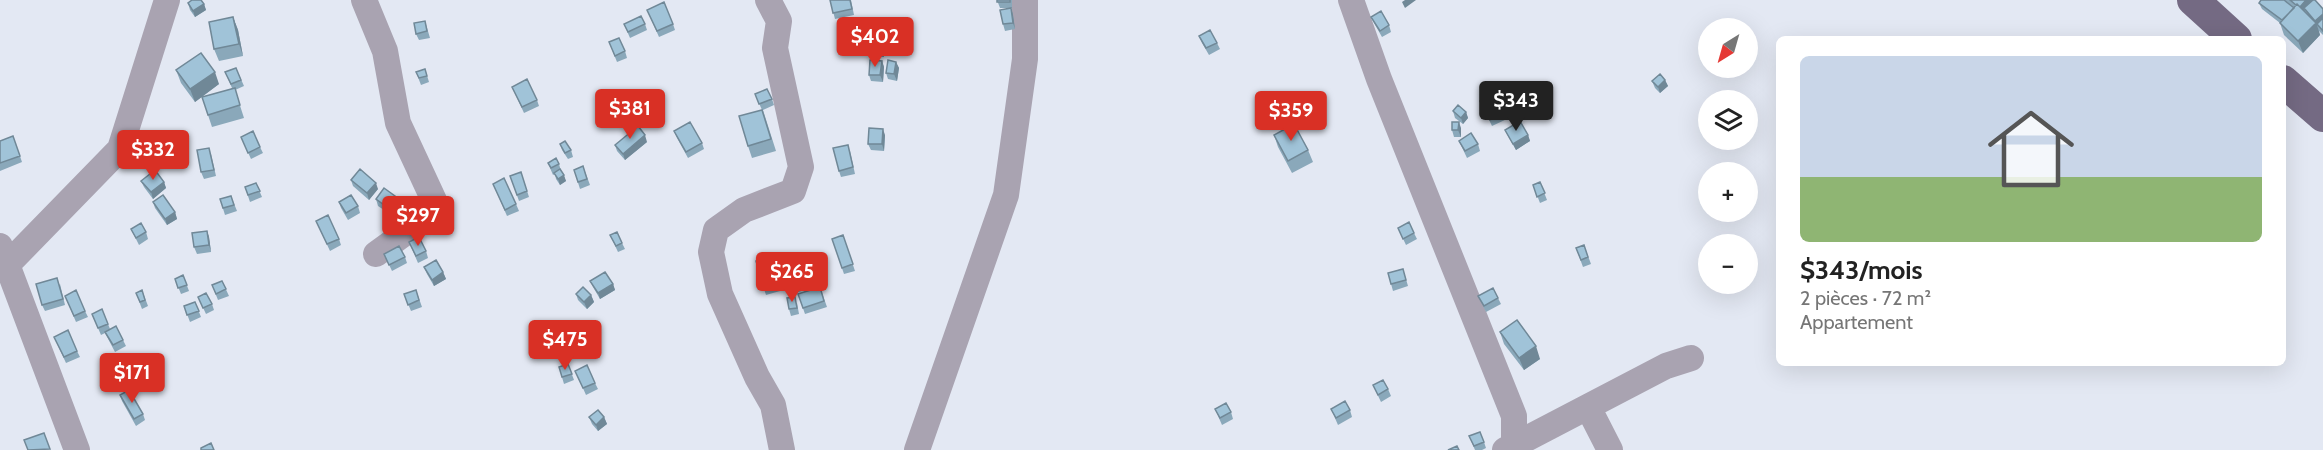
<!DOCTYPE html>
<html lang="fr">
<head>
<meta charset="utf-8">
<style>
	:root { --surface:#fff; --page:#f2f2f2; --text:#222; --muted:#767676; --accent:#d93025 }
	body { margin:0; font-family:Cabin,sans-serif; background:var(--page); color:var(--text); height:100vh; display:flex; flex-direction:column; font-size:22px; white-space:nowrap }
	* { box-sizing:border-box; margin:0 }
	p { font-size:20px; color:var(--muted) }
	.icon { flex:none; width:33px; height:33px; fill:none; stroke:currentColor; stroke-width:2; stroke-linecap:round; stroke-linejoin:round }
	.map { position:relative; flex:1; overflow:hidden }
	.side { position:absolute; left:1776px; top:36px; width:510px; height:330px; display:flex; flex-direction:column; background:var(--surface); border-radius:9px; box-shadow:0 6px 24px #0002 }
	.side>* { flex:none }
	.needle { width:39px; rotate:217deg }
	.controls { position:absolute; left:1698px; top:18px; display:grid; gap:12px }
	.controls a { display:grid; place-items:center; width:60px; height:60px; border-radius:50%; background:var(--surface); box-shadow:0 6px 24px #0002; font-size:30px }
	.price { position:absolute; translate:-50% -51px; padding:0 14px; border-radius:6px; background:var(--accent); color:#fff; font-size:20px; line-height:39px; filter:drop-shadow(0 2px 3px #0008) }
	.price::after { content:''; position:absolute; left:50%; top:36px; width:18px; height:14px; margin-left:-9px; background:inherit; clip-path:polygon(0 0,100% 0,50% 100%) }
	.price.on { background:#222; color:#fff }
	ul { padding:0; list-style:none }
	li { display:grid; align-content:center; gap:12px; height:318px; padding:0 24px }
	li span { display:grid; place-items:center; height:186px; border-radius:9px; color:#555 }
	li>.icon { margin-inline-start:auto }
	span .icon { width:108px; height:108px; fill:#fffc; stroke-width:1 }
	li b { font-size:26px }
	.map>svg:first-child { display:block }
</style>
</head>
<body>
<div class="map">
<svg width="2323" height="450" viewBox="0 0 2323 450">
	<rect width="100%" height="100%" fill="#e3e8f3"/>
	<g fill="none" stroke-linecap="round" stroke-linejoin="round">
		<!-- minor -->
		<path stroke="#a9a3b1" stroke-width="26" d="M364,0L385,51L398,123L438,209L376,254
			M768,0L779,21L775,48L801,167L793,191L744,210L716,230L711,252L720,294L757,377L773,405L782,450
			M1351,0L1379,79L1514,416V445L1516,450
			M0,246L77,450
			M7,265L120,149L167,0
			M1588,407L1610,450
			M917,450L1006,195L1025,59V0
			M1505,450L1666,366L1691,358"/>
		<!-- major -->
		<path stroke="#746a83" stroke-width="32" d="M2193,0L2236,39
			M2283,81L2323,116"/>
	</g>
	<!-- wall -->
	<path fill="#8aa8ba" d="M830,0H851L854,15L835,19Z
		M997,0H1012V8H1000Z
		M2285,0H2315L2323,9V35L2319,31L2320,35L2303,53L2284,35L2280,23L2262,9L2259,3Z
		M188,3L204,4L206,10L195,17L190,10Z
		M1011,8L1013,15L1015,29L1005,31L1003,24Z
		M647,10L673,24L675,30L659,37Z
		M233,17L238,30L243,56L219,61L214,49Z
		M1371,17L1389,25L1391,32L1382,37L1374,23Z
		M425,21L430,38L419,40L416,34Z
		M624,24H645L647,30L630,38Z
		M1199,36L1217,43L1220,49L1209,55L1202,43Z
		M882,37L884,44V57H871L868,51Z
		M609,42L625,51L627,58L617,62Z
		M882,61L884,67L883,82L871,81L869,75Z
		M896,62L899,68L897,81L888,79L886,73Z
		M236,68L244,86L235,90L244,118L212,127L208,115L232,88L225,72Z
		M425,69L429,82L421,85L416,72Z
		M176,70L219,84L195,102L181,83Z
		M1665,80L1668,86L1660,93L1655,88L1652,81Z
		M512,87L537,100L539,106L524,113Z
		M755,94L772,99L774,105L763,110L776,151L752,158L748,146L762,110Z
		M1480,101L1505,112L1507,119L1492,126Z
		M1453,111L1466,112L1468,118L1463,124L1455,118Z
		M1461,128V137H1454L1452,130Z
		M1505,130L1528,135L1530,141L1516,150L1508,136Z
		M674,131L702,143L704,149L688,158L677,138Z
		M885,135L884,151L871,150L868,144Z
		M1274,135L1308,150L1313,162L1292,173L1278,147Z
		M13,136L22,162L0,171V141Z
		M241,137L260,147L263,153L251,159Z
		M1459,141L1478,144L1480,151L1467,158Z
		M647,142L625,160L617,151L615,145Z
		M560,144L571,150L573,157L568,159L562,150Z
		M850,151L855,174L841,177L839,171Z
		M211,154L216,176L204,179L201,172Z
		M548,163L559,164L561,171L566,181L560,185L556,179L555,174L553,175Z
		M583,166L590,185L580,189L574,170Z
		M521,172L529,197L519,201L510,176Z
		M351,180L378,189L369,200L353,186Z
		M141,181L164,182L166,188L153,199L144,187Z
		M1540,182L1547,200L1540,203L1533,185Z
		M256,183L262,197L250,202L245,187Z
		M493,184L516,204L519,211L507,216Z
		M231,196L237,211L225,215L220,199Z
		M376,199H399L401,206L393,216L378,206Z
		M153,202L175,212L177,219L167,225L155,208Z
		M339,202L358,206L360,213L348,220L341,208Z
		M316,221L339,239L341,245L330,251Z
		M1398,228L1414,233L1417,239L1406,245Z
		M131,229L146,232L148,239L139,245Z
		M207,231L209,237L211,252L197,254L194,247Z
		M610,235L622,243L625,249L618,252Z
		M843,235L855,271L844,274L832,239Z
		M409,242L426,251L428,258L418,263Z
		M1584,245L1591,264L1583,267L1576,248Z
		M384,254L405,257L407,263L392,271Z
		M769,257L780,291L766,295L764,289Z
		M799,261L806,290L790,294L787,288Z
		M424,267L443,272L446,279L434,286L427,274Z
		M1403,269L1408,286L1393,291L1388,273Z
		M183,275L189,291L181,294L175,279Z
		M222,281L229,296L218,300L212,285Z
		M590,281L613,284L615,290L600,299L593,287Z
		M60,284L65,305L45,311L42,305Z
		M820,287L827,307L805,314L798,294Z
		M142,290L148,306L142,309L136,293Z
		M416,290L422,307L411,311L404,294Z
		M576,294L591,295L594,302L587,309L578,300Z
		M65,296L85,311L88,317L76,322Z
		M1478,296L1498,298L1501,304L1486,312Z
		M198,297L212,304L214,310L206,314Z
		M195,302L201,317L190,322L184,306Z
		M797,303L799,314L791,316L789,309Z
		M92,314L108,324L110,329L123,340L126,346L115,352L105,333L101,335Z
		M1500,332L1540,359L1524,370L1504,344Z
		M54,337L77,351L80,357L66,363Z
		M568,364L574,380L564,384L559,367Z
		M578,377L595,383L598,389L586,395Z
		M1373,385L1388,389L1391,396L1381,402Z
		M120,395L143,414L145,420L136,426L122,401Z
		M1215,409L1231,412L1233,419L1222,425Z
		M1331,409L1350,410L1352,417L1338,425Z
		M589,417H604L607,424L598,431L592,424Z
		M1469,436L1484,442L1486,448L1482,450H1475Z"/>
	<!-- shaded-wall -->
	<path fill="#708897" d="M1405,0H1416L1405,8L1402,2Z
		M2306,0H2313L2304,8L2305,11L2299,8Z
		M204,4L206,10L195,17L193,11Z
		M1011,8L1013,15L1015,29L1013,23Z
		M2323,14V22L2317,25L2320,35L2303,53L2298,41L2315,21Z
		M233,17L238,30L243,56L239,44Z
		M882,37L884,44V57L882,51Z
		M882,61L884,67L883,82L880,75Z
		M896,62L899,68L897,81L894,74Z
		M215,72L219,84L195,102L190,89Z
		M1665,80L1668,86L1660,93L1658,87Z
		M1466,112L1468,118L1463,124L1461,118Z
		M1459,122L1461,128V137L1458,130Z
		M883,129L885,135L884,151L882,144Z
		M645,135L647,142L625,160L623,154Z
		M1528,135L1530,141L1516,150L1513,144Z
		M564,175L566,181L560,185L558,179Z
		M164,182L166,188L153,199L151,192Z
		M376,183L378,189L369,200L367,193Z
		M399,199L401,206L393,216L391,210Z
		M175,212L177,219L167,225L165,219Z
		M207,231L209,237L211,252L209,245Z
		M443,272L446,279L434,286L432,280Z
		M613,284L615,290L600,299L598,293Z
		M591,295L594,302L587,309L584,302Z
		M1536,346L1540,359L1524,370L1519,358Z
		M604,417L607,424L598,431L596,425Z"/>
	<!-- building -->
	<path fill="#a0c3d8" stroke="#708897" stroke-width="1.5" d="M192,0H201L204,4L193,11L188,3Z
		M830,0H850L852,9L833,13Z
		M997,0H1010V2H997Z
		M2261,0H2284L2294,8L2282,20L2259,3Z
		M2290,0H2306L2300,7L2297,4L2296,5Z
		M2313,0H2315L2323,9V14L2315,21L2304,8Z
		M664,2L673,24L657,31L647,10Z
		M2297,4L2316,23L2298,41L2280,23Z
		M1011,8L1013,23L1003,24L1000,10Z
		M1381,11L1389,25L1380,31L1371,17Z
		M641,16L645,24L628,32L624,24Z
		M233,17L239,44L214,49L209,22Z
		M2323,18V31L2317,24Z
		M425,21L427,31L416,34L414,23Z
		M1210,30L1217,43L1206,48L1199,36Z
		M869,37H882V51H868Z
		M619,38L625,51L615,56L609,42Z
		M201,53L215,72L190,89L176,70Z
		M870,60L882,61L880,75H869Z
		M888,60L896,62L894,74L886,73Z
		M236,68L241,80L231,84L225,72Z
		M425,69L427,76L419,78L416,72Z
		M1660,74L1665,80L1658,87L1652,81Z
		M527,79L537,100L522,107L512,87Z
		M235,88L240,105L208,115L202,97Z
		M767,89L772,99L759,104L755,94Z
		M1495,93L1505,112L1490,120L1480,101Z
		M1458,105L1466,112L1461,118L1453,111Z
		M762,110L771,139L748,146L739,116Z
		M1520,121L1528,135L1513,144L1505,130Z
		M690,122L702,143L686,152L674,131Z
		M1452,122H1459L1458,130H1452Z
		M1294,124L1308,150L1288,161L1274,135Z
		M638,126L645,135L623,154L615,145Z
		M869,128L883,129L882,144H868Z
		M253,131L260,147L248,153L241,137Z
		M1471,133L1478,144L1465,151L1459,141Z
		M13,136L20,156L0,163V141Z
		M565,141L571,150L565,153L560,144Z
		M848,145L853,167L839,171L833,148Z
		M209,148L214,170L201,172L197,150Z
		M556,158L559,164L551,168L548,163Z
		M583,166L587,179L578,182L574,170Z
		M360,169L376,183L367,193L351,180Z
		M560,169L564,175L558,179L554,173Z
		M155,170L164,182L151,192L141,181Z
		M521,172L527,191L517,195L510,176Z
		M504,178L516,204L505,210L493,184Z
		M1540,182L1545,193L1537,197L1533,185Z
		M256,183L260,191L248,195L245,187Z
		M384,188L399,199L391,210L376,199Z
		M163,195L175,212L165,219L153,202Z
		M351,195L358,206L346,213L339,202Z
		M231,196L234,205L223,208L220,199Z
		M328,215L339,239L327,244L316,221Z
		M1409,222L1414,233L1403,239L1398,228Z
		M141,223L146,232L136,238L131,229Z
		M207,231L209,245L194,247L192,233Z
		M617,232L622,243L616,246L610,235Z
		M843,235L853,264L842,268L832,239Z
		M419,237L426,251L416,256L409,242Z
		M1584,245L1588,257L1581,260L1576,248Z
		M399,246L405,257L389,265L384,254Z
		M796,254L804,284L787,288L780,258Z
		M769,257L777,285L764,289L756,261Z
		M436,260L443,272L432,280L424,267Z
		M1403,269L1406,280L1391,284L1388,273Z
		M605,272L613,284L598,293L590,281Z
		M183,275L187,285L178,288L175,279Z
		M57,278L63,299L42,305L36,284Z
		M222,281L226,289L216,294L212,285Z
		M583,287L591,295L584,302L576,294Z
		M820,287L824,301L803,308L798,294Z
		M1493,288L1498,298L1484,306L1478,296Z
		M76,290L85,311L74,316L65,296Z
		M142,290L145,300L140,302L136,293Z
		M416,290L419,300L408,305L404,294Z
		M206,293L212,304L203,308L198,297Z
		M795,297L797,308L789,309L787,298Z
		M195,302L199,311L187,315L184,306Z
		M102,309L108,324L98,328L92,314Z
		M1517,320L1536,346L1519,358L1500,332Z
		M116,326L123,340L113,345L105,332Z
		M68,330L77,351L64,357L54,337Z
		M568,364L572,374L562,377L559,367Z
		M587,365L595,383L583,388L575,371Z
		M1383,380L1388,389L1378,395L1373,385Z
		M129,390L143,414L134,419L120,395Z
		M1345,401L1350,410L1336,418L1331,409Z
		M1226,403L1231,412L1220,418L1215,409Z
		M598,410L604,417L596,425L589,417Z
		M1480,432L1484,442L1474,446L1469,436Z
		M44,433L50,449L28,450L24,440Z
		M211,443L214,450H201V448Z
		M1457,446L1459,450H1448Z"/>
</svg>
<div class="controls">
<a><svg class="needle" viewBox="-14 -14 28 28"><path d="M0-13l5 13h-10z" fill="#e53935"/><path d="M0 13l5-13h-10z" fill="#767676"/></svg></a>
<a><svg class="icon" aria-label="layers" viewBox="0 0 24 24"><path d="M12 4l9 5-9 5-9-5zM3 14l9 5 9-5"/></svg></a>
<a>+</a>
<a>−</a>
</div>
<b class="price" style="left:875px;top:68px">$402</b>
<b class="price on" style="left:1516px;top:132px">$343</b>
<b class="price" style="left:630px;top:140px">$381</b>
<b class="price" style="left:1291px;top:142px">$359</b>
<b class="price" style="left:153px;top:181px">$332</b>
<b class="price" style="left:418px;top:247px">$297</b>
<b class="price" style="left:792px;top:303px">$265</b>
<b class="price" style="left:565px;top:371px">$475</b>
<b class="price" style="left:132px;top:404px">$171</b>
<section class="side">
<ul>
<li><span style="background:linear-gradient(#c9d6e8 65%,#8fb573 0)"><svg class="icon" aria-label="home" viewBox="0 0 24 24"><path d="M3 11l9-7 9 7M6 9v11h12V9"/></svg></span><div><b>$343/mois</b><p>2 pièces · 72 m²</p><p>Appartement</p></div></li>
</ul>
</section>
</div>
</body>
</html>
